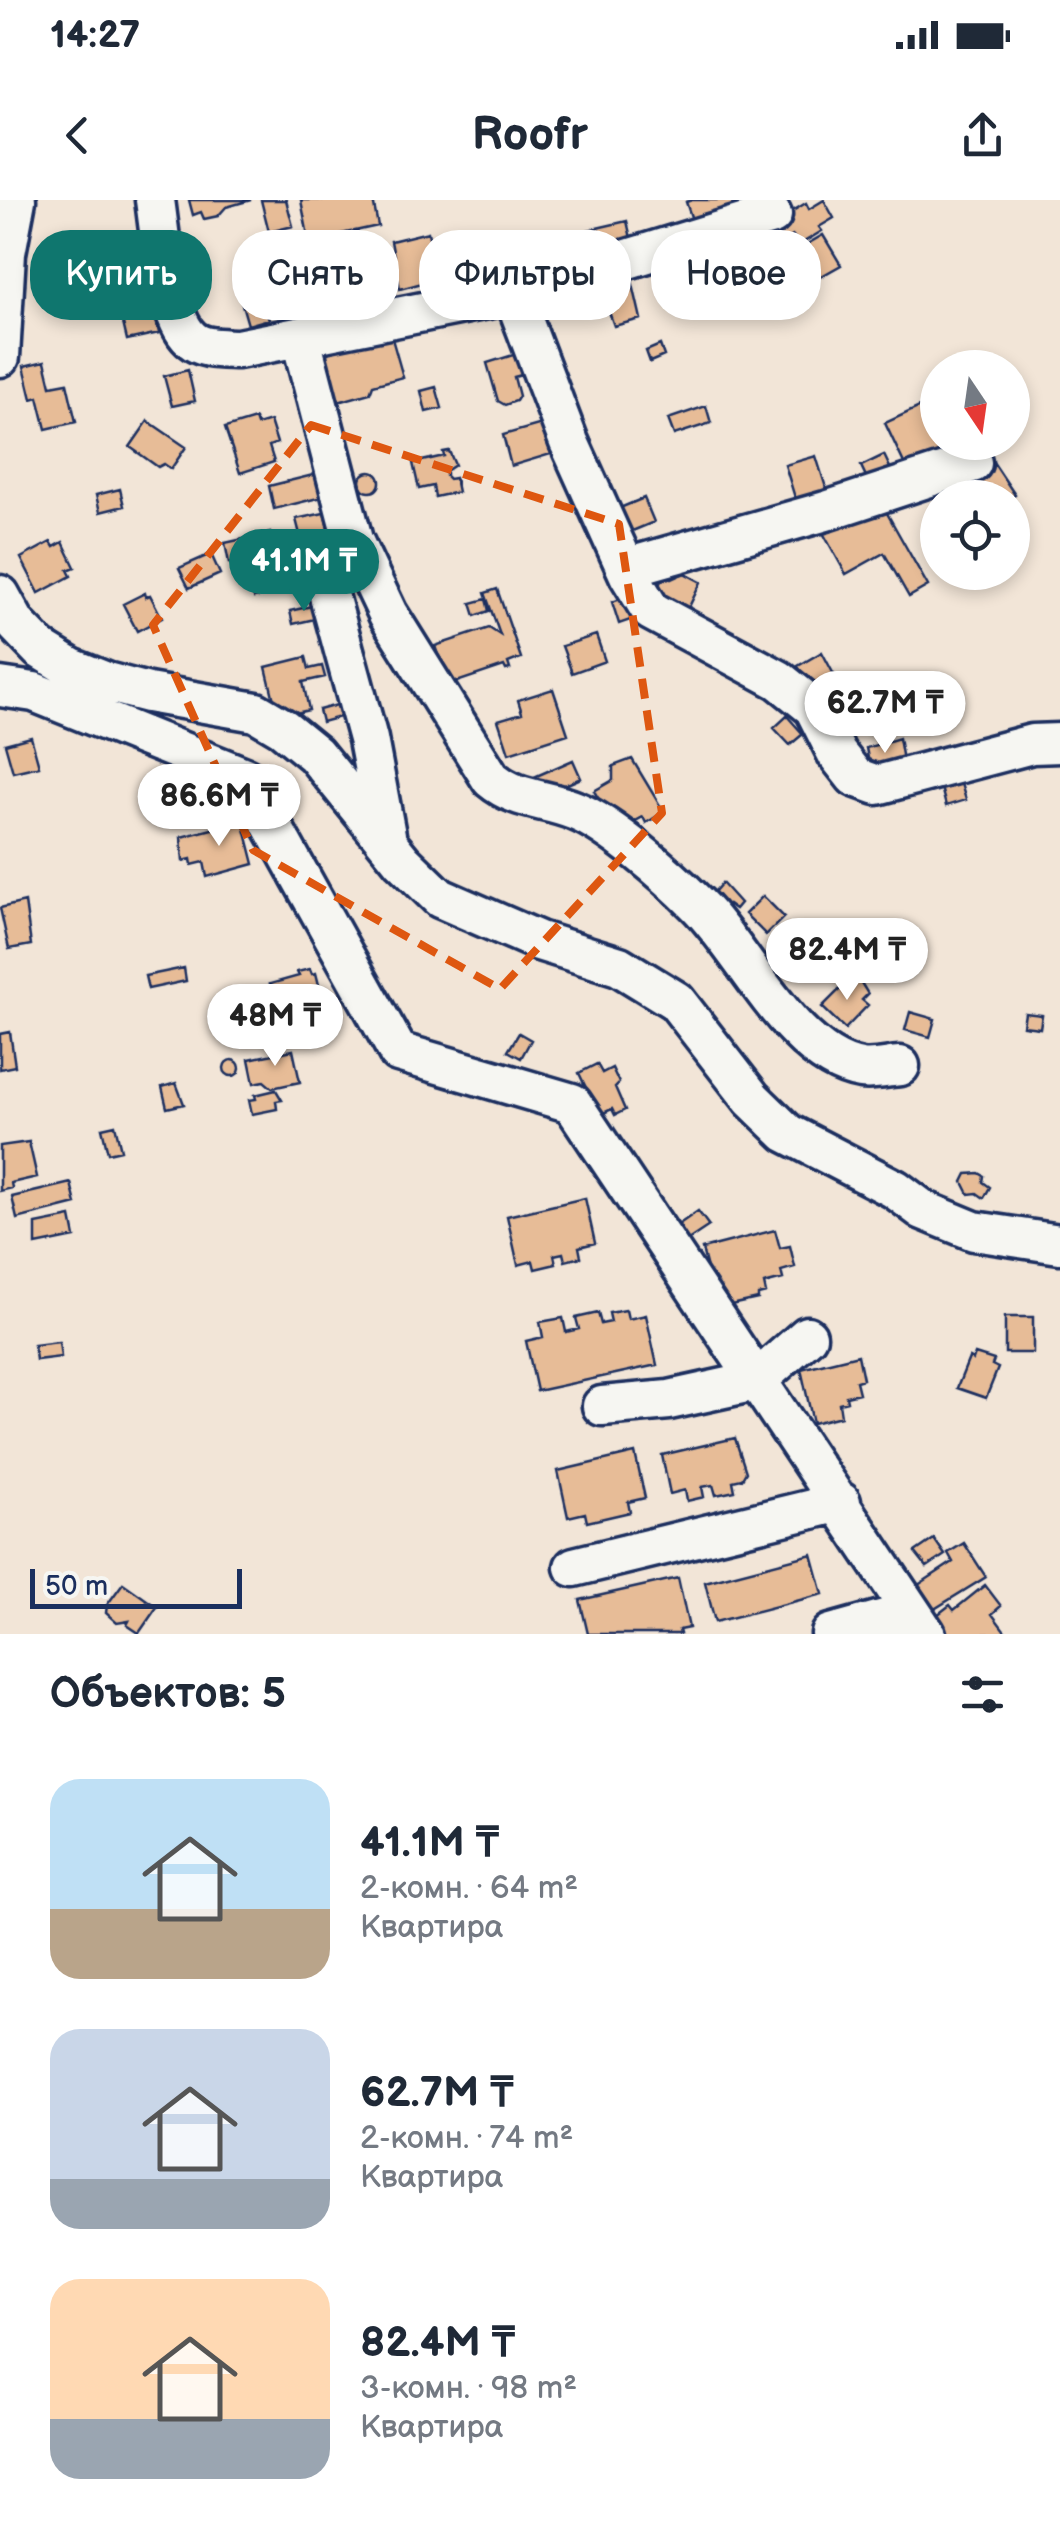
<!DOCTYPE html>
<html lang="ru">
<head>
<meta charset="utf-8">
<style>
	:root { --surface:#fff; --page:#f2f2f3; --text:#1f2937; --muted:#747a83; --accent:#0f766e }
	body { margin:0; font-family:"Balsamiq Sans",sans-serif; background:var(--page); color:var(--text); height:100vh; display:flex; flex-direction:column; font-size:38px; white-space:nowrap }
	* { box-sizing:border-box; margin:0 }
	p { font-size:32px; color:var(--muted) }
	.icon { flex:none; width:55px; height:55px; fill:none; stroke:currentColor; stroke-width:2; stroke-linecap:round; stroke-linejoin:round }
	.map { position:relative; height:1434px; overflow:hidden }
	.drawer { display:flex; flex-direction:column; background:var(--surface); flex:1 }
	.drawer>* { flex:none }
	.banner { position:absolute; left:30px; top:30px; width:1000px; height:90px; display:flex; gap:20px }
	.needle { width:65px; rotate:167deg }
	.fabs { position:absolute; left:920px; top:150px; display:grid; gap:20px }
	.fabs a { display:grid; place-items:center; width:110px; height:110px; border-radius:50%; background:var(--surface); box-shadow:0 5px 15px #0003; font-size:50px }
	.scale { position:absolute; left:30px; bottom:25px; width:212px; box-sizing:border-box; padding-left:10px; border:5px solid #1b2f5e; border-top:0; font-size:28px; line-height:35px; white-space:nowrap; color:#1b2f5e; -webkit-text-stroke:8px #f6f6f2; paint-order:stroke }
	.price { position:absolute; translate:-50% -85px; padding:0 22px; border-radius:35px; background:#fff; color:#222; font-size:32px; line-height:65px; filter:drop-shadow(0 2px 5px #0008) }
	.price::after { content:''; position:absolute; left:50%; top:60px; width:30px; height:22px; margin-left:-15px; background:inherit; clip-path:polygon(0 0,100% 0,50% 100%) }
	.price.on { background:var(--accent); color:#fff }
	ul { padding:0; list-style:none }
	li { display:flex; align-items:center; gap:30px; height:250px; padding:0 50px }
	li span { display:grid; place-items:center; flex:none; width:280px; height:200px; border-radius:30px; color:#555 }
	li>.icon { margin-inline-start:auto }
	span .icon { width:120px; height:120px; fill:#fffc; stroke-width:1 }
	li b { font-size:42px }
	h2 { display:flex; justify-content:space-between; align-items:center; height:120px; padding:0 50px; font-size:42px }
	.chip { padding:0 35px; border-radius:40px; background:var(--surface); box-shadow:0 5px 15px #0003; font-size:35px; line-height:90px }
	.chip.on { background:var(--accent); color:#fff }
	.status { display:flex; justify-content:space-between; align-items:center; height:70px; padding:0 50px; background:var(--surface); direction:ltr }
	.status svg { height:28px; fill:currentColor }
	header { display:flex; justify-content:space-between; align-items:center; height:130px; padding:0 50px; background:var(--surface); font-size:45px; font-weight:700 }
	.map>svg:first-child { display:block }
</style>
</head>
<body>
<div class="status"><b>14:27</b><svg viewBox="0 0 49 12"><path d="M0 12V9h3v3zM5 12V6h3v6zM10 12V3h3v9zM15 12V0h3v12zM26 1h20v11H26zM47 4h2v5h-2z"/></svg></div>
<header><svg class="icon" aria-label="back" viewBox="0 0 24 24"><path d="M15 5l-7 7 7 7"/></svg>Roofr<svg class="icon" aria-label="share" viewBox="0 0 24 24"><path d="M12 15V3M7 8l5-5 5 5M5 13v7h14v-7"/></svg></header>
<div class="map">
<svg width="1060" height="1434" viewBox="0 0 1060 1434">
	<rect width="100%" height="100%" fill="#f2e5d7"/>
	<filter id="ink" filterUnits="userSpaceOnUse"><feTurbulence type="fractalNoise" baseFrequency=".01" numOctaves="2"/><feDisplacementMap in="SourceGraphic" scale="20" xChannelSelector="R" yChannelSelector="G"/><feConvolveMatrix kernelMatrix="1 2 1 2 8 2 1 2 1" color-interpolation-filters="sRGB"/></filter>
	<g filter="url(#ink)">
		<!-- building -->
		<path fill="#e7bc97" stroke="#1b2f5e" stroke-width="2.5" d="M189,0H251L226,7L218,16L204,19L201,12L193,15Z
			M261,0H286L293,26L269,32Z
			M301,0H373L378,26L309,41Z
			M692,0H734L737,11L694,26L686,2Z
			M824,0L834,18L819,27L822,31L799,45L793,36L774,47L763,29L806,3L809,9Z
			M627,21L633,47L595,56L588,44V30Z
			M428,32L437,79L400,89L391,41Z
			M823,35L841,65L818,78L816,74L807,79L792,53Z
			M515,36L518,48L504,51L507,64L486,69L480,44Z
			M728,54L737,92L707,100L701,80L707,79L702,61Z
			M327,71L328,79L344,75L349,96L333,99L338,117L308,124L297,78Z
			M631,76L641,119L614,126L599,84Z
			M256,84L269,119L248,125L239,94L243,93L242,88Z
			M154,112L159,133L127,140L122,119Z
			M389,128L403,177L373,185L370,193L338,202L336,195L330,196L319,155L328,153L325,143Z
			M660,145L664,156L650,162L646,151Z
			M523,152L529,173L514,177L519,196L516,201L505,205L498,201L487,163Z
			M45,161L51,186L67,183L76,222L46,229L38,197L32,199L24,166Z
			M188,170L195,201L172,206L164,176Z
			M436,187L442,208L426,212L421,191Z
			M924,205L938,234V242H941L948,258L910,276L885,223Z
			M706,206L711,223L674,235L668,219Z
			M255,219L257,225L270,221L277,243L269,246L274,262L240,273L225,228Z
			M148,221L186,247L171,269L164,264L158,267L130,247Z
			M542,224L551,254L511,266L503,235Z
			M449,251L455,265L446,271V276L449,279L455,278L458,292L435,297L433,286L419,289L413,263L444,256L443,252Z
			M884,255L893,274L870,285L861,266Z
			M816,256L827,291L796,301L785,265Z
			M993,262L1015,295L1011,298H947L943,291Z
			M360 282a10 10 0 1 1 20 0a10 10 0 1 1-20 0Z
			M321,273L326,296L274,309L269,286Z
			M120,289L124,306L100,312L96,295Z
			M644,298L654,322L625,334L615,310Z
			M879,299L928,386L909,397L884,353L846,374L822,331Z
			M324,313L334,352L330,353L331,358L321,361L319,354L306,358L296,319Z
			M270,333L271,339L288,336L300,388L254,398L246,361L229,363L225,343Z
			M51,342L54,347L63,342L75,367L68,370L71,376L39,393L21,358Z
			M211,354L220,374L189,388L179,368Z
			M684,373L701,382L686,413L653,397L664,375L671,379Z
			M497,389L521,458L508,463L510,469L506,470L504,466L448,485L435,446L489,428L500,435L485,393Z
			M145,393L146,397L150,395L162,418L137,431L123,404Z
			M632,395L639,417L619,424L612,402Z
			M486,399L489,411L475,416L471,403Z
			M316,405L319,418L293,424L290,411Z
			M596,435L605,461L572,473L562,446Z
			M822,452L840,486L845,484L852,496L831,508L817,501L798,466Z
			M306,457L309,469L322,466L325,477L303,482L309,510L278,517L266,467Z
			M889,477L904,500L873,520L857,497Z
			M553,489L568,534L509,553L498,520L522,513L518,500Z
			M344,503L347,515L322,522L319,510Z
			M787,516L803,534L790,545L774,528Z
			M31,537L39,566L13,572L5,544Z
			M899,538L904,566L871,573L866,548Z
			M632,559L664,612L646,623L643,617L634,622L637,627L620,636L594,591L613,580V566Z
			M573,560L581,578L540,596L532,578Z
			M958,574L966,600L946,606L939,580Z
			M210,576L214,591L235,586L240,609L209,621L198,579Z
			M243,621L254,664L207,677L204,662L192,665L191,659L183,661L181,637Z
			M722,683L740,703L735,709L728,704L723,711L708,699Z
			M763,696L784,717L766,735L745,714Z
			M25,702L31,745L9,749L0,708Z
			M184,768L186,781L148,789L145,776Z
			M310,769L312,774L316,773L323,801L295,808L296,812L274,814L268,792L272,791L270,784L299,776L297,772Z
			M849,780L860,781L868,794L862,800L868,805L845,829L822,807Z
			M218 813a10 10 0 1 1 20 0a10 10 0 1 1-20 0Z
			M910,812L935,819L930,837L905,830Z
			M1025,813L1042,815L1040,828L1023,826Z
			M283,827L285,836L269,841L266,831Z
			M10,832L15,866L0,869V834Z
			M519,833L531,840L521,858L508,851Z
			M293,850L300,882L272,888L264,881L254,883L249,859Z
			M224 868a8 8 0 1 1 16 0a8 8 0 1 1-16 0Z
			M597,864L602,873L612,868L619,883L615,887L625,910L615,915L612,909L599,915L579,873Z
			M176,883L184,904L167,908L162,887Z
			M276,890L282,900L276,901L277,909L252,914L249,900L256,899L255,895Z
			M115,925L121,950L108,953L102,928Z
			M29,942L37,977L11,983L12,988L0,991V946Z
			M979,973L984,976L983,982L990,987L984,998L977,993L969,994L963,982L967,974Z
			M71,983L76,1004L17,1019L12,997Z
			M585,998L595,1043L579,1047L581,1057L565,1061L563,1053L554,1055L556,1064L535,1069L533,1061L518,1065L507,1016Z
			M698,1011L709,1026L685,1042L675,1027Z
			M71,1017L75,1037L36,1045V1024Z
			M775,1030L780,1048L790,1046L795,1067L781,1071L783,1079L764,1084L766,1093L758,1095V1099L731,1105L715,1099L702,1049Z
			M626,1110L628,1119L646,1115L657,1165L537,1191L526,1141L543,1137L540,1122L563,1118L566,1132L579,1129L576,1118L598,1113L601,1124L611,1122L609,1113Z
			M1005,1117H1033V1153H1005Z
			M59,1142L61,1157L36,1160L34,1145Z
			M975,1154L994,1160L992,1165L998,1168L986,1198L957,1188L969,1158L973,1160Z
			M858,1155L863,1179L856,1181L859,1193L846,1196L847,1201L839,1203L841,1216L813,1223L801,1169Z
			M735,1238L746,1272L742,1279L733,1281L735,1291L716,1295L713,1285L702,1287L704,1297L687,1301L685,1290L670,1294L662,1255Z
			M635,1253L645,1298L628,1302L630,1312L587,1322L585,1313L568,1317L558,1271Z
			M934,1339L945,1355L927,1367L915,1352Z
			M964,1343L986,1377L931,1411L915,1387L953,1362L948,1353Z
			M812,1354L823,1394L715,1422L705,1382Z
			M678,1378L689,1428L679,1430L680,1434H588L580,1400Z
			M123,1383L157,1407L139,1433L127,1425L129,1421L117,1423L106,1413L107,1405Z
			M985,1385L1001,1406L992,1414L1007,1434H938L928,1422L950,1405L954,1410Z"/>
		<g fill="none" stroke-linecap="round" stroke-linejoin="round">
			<!-- minor casing -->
			<g stroke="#1b2f5e" stroke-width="45">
				<path id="minor" d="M155,0C160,33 166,117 191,139C204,150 223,148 238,149L513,94L772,15
					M513,94L569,242L629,375L651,411L779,480L814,508L837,554L855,577L877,585L1032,544L1060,543
					M301,139L353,340L388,414L491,579C517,601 545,598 576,611C611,625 669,676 697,704C744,750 793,858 861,869C873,871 888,867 900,866
					M0,157L6,53L16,0
					M626,368L826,311L972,263
					M324,377L368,539L386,635
					M0,395L16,424L40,449L71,468L106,482L148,493L256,512L283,528L315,554L402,661L440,698L539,741L619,766L676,801L752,899L787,933L895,989L923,1010L974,1031L1060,1044
					M0,487L34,492L245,577L398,852L572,903L926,1434
					M602,1206L669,1200L756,1181L807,1136
					M574,1367L841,1302
					M831,1434L910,1412"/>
			</g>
			<!-- minor -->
			<use href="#minor" stroke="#f6f6f2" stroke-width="38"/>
		</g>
	</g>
	<!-- marked area -->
	<path fill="none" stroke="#de5710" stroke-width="8" stroke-dasharray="20 12" stroke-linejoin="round" d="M311,225L619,324L662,613L500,789L253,650L153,425Z"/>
</svg>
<div class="fabs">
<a><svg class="needle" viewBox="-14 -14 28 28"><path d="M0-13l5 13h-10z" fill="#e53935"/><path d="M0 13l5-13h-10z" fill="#747a83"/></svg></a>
<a><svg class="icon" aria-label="locate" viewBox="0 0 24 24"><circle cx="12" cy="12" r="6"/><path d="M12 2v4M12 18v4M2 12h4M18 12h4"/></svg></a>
</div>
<div class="scale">50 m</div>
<b class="price on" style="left:304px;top:414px">41.1M ₸</b>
<b class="price" style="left:885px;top:556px">62.7M ₸</b>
<b class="price" style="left:219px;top:649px">86.6M ₸</b>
<b class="price" style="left:847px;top:803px">82.4M ₸</b>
<b class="price" style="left:275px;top:869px">48M ₸</b>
<div class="banner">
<a class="chip on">Купить</a>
<a class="chip">Снять</a>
<a class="chip">Фильтры</a>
<a class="chip">Новое</a>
</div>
</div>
<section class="drawer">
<h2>Объектов: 5<svg class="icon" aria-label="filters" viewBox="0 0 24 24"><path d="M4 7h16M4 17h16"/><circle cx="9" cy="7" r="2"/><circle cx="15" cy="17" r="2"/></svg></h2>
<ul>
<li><span style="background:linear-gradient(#bfe0f5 65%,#b9a48a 0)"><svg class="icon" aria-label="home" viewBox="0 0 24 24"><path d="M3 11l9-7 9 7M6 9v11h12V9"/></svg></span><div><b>41.1M ₸</b><p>2-комн. · 64 m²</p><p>Квартира</p></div></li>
<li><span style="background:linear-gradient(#c9d6e8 75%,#9aa5b1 0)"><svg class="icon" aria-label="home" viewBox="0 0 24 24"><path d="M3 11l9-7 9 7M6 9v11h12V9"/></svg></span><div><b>62.7M ₸</b><p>2-комн. · 74 m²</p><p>Квартира</p></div></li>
<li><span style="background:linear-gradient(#ffd9b3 70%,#9aa5b1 0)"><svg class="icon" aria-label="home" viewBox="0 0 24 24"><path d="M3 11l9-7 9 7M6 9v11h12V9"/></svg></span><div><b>82.4M ₸</b><p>3-комн. · 98 m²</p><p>Квартира</p></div></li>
</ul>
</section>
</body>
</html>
